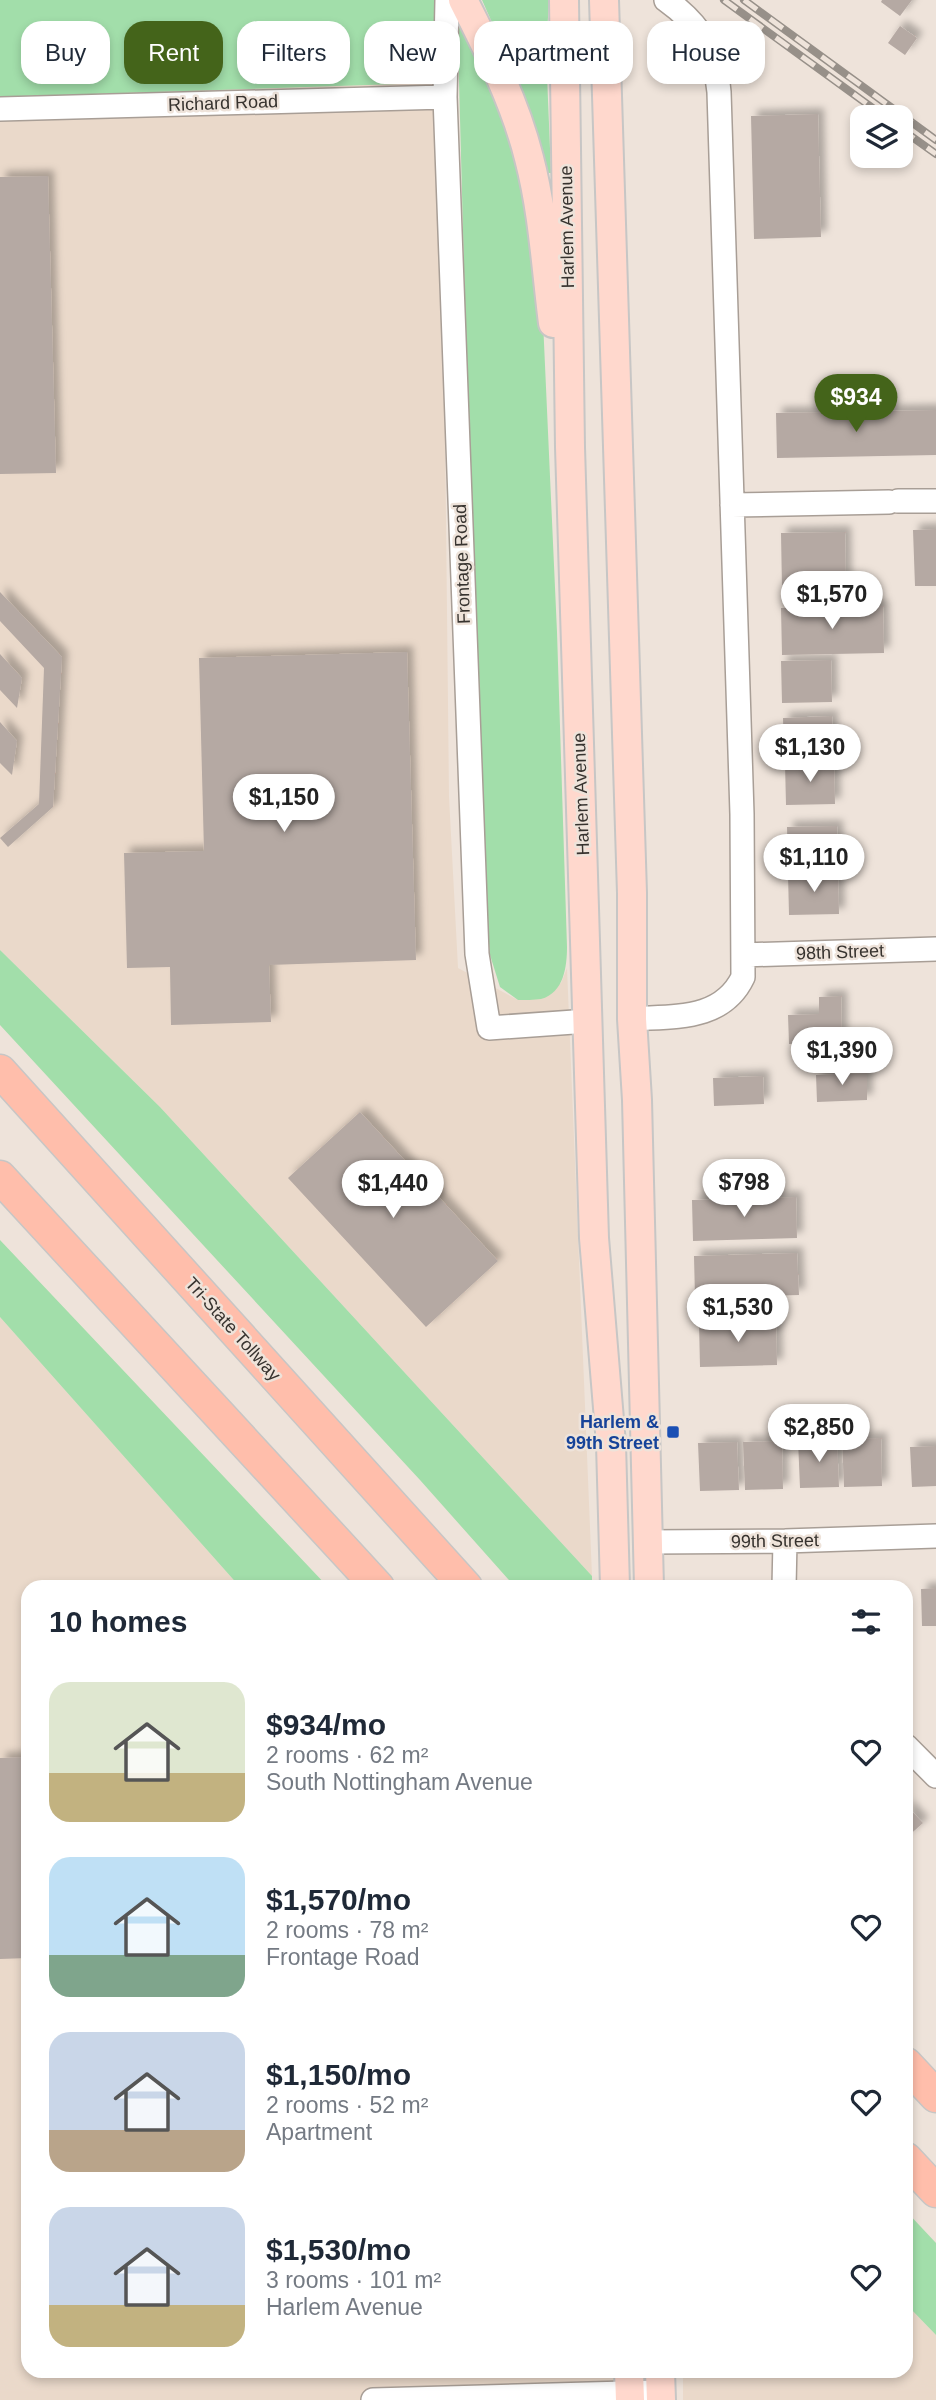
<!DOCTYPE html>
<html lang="en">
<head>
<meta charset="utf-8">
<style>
	:root { --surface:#fff; --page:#f2f2f3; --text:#1f2937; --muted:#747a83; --accent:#44641a }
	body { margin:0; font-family:Arial,sans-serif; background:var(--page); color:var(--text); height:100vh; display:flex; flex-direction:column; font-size:26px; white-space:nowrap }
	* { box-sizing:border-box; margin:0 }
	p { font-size:23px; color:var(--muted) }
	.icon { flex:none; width:38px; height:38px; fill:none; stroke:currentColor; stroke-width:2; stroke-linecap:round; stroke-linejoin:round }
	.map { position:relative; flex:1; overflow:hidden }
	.sheet { position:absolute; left:21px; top:1580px; width:892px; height:798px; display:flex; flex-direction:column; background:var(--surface); border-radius:21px; box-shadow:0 4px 10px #0003 }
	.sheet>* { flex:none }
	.banner { position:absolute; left:21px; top:21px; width:894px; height:63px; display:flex; gap:14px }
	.fabs { position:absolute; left:850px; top:105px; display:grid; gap:14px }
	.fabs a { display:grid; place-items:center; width:63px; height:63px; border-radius:14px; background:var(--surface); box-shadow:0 4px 10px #0003; font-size:35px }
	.price { position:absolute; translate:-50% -60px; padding:0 16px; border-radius:24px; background:#fff; color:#222; font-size:23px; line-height:46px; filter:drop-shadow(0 2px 4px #0008) }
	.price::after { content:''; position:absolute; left:50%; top:42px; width:21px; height:16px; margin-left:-10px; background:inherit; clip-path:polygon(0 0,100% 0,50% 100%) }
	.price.selected { background:var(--accent); color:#fff }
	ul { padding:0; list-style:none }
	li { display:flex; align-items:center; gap:21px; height:175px; padding:0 28px }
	li span { display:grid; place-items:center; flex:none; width:196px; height:140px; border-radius:21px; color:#555 }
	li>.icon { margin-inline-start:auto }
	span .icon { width:84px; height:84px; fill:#fffc; stroke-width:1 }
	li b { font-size:30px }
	h2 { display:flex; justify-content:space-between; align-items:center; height:84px; padding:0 28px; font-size:30px }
	.pill { padding:0 24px; border-radius:21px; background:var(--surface); box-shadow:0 4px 10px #0003; font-size:24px; line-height:63px }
	.pill.selected { background:var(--accent); color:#fff }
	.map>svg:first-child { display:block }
</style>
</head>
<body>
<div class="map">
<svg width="936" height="2400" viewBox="0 0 936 2400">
	<defs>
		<filter id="shadow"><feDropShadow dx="6" dy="-6" stdDeviation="3.5" flood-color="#0004"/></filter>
	</defs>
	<rect width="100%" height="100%" fill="#eee3da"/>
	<!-- built -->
	<path fill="#ead9ca" d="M0,0H428L435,5L443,242L449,797L458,968L518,1000L561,983L567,968L592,1576L160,1107L0,950Z
		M0,1317L240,1587H28V2371H616V2400H0Z
		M907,2305L936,2335V2400H683V2371H906Z"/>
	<!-- green -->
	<path fill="#a2deaa" d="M0,0H435C436,32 436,52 420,80L398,84L0,97Z
		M482,0H549L546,51L551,173H547L528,104Z
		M457,6L497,88L540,254L557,632L567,947C567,966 564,993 541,999C534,1000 525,1000 518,1000L500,987L490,955L479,830Z
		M0,950L160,1107L592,1576V1587H516L508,1579L420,1480L0,1025Z
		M0,1240L328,1587H240L0,1317Z
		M906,2211L936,2243V2335L907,2305Z"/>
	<!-- building -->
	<path fill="#b5a9a3" filter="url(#shadow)" d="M882,0H912L900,16L881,2Z
		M900,26L917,38L905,55L888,43Z
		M818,114L821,237L754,239L751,116Z
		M48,176L56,473L0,474V177Z
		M936,410V455L777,458L776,413Z
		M936,529V586H915L913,530Z
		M845,532L846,587L782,589L781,533Z
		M0,592L62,657L53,807L8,847L0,838L39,804L44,668L0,621Z
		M883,606L884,653L782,655L781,608Z
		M407,652L416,960L269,965L271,1022L171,1025L170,967L127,968L124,853L204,851L199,658Z
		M0,654L22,678L17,708L0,690Z
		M831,660L832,702L782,703L781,661Z
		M832,716L833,758L784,759L783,718Z
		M0,722L17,741L12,775L0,763Z
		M834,762L835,804L786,805L785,763Z
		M837,826L838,867L788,868L787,827Z
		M838,872L839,914L789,915L788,874Z
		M841,996L842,1042L789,1044L788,1015L819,1014V997Z
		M867,1073V1100L817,1102L816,1075Z
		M763,1076L764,1104L714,1106L713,1078Z
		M360,1112L498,1261L426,1327L288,1178Z
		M796,1197L797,1238L693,1241L692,1200Z
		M797,1253L799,1295L695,1298L694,1256Z
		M776,1321L777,1365L700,1367L699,1323Z
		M881,1438L882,1486L844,1487L842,1439Z
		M837,1439L839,1487L800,1488L798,1440Z
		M782,1441L783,1489L745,1490L743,1442Z
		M737,1442L739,1490L700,1491L698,1443Z
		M936,1446V1486L912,1487L910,1447Z
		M936,1588V1626H922L921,1589Z
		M28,1757V1958L0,1959V1758Z
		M906,1805L923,1823L906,1838Z"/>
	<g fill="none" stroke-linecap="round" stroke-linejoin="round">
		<!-- minor casing -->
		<g stroke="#a89e96" stroke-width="26">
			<path id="minor" d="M447,0L445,97L477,954L489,1028L588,1021
				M0,109L445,97
				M898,501H936
				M732,505L889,502
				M743,955L936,949
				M632,1019C674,1016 722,1021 743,977L742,814L719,92C715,50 701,25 666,0
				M648,1542L785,1541L936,1536
				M784,1587L785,1541
				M906,1746L936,1776
				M373,2400L661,2392"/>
		</g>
		<!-- major casing -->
		<g stroke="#c7c6c5" stroke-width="32">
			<path id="major" d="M463,0C489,51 515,102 529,158C543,211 546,268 553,323
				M564,0L570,447L594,1238L611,1444L615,1587
				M604,0L632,893V1019L637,1100L649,1587
				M629,2371L630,2400
				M660,2371L661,2400"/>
		</g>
		<!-- highway casing -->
		<g stroke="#c7c6c5" stroke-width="35">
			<path id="highway" d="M0,1071L466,1587
				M0,1177L378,1587
				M906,2064L936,2096
				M906,2159L936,2191"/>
		</g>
		<!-- minor -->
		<use href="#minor" stroke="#fff" stroke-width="23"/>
		<!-- major -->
		<use href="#major" stroke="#ffd8cd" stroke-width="28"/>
		<!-- highway -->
		<use href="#highway" stroke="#ffbeab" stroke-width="32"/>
		<!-- rail casing -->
		<g stroke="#979089" stroke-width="8">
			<path id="rail" d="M724,0L885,117
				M744,0L936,140
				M901,129L936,154"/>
		</g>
		<!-- rail -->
		<use href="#rail" stroke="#eee3da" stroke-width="5" stroke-dasharray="16" stroke-linecap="butt"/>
	</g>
	<!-- markers -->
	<rect fill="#1a4fb4" stroke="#eee3da" stroke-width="2.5" x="666" y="1425" width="14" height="14" rx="3.5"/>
	<g text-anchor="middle" stroke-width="5" stroke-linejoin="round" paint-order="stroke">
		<!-- street labels -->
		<g font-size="18" fill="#37332f" stroke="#eee3da">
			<text transform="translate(223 103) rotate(-2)" y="6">Richard Road</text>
			<text transform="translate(567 227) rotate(-91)" y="6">Harlem Avenue</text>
			<text transform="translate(462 564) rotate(-92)" y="6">Frontage Road</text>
			<text transform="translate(581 794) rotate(-92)" y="6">Harlem Avenue</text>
			<text transform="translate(840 952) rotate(-2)" y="6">98th Street</text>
			<text transform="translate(233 1329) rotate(48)" y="6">Tri-State Tollway</text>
			<text transform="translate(775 1541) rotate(-1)" y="6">99th Street</text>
		</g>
		<!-- transit labels -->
		<g font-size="18" font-weight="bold" fill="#164399" stroke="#eee3da" text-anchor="end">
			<text x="659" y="1428">Harlem &amp;<tspan x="659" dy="21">99th Street</tspan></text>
		</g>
	</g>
</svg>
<div class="fabs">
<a><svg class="icon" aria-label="layers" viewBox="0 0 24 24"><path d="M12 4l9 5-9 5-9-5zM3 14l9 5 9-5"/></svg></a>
</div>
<b class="price selected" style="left:856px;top:434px">$934</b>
<b class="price" style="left:832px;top:631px">$1,570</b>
<b class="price" style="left:810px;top:784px">$1,130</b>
<b class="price" style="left:284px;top:834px">$1,150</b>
<b class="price" style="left:814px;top:894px">$1,110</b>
<b class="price" style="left:842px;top:1087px">$1,390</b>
<b class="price" style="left:744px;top:1219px">$798</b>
<b class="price" style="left:393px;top:1220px">$1,440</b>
<b class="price" style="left:738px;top:1344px">$1,530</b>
<b class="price" style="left:819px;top:1464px">$2,850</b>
<div class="banner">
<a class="pill">Buy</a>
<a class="pill selected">Rent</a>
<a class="pill">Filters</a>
<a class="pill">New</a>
<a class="pill">Apartment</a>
<a class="pill">House</a>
</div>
<section class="sheet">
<h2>10 homes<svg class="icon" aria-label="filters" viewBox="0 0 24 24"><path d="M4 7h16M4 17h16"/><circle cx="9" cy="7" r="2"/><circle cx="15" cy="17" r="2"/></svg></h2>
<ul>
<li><span style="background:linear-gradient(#dfe7d0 65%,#c2b280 0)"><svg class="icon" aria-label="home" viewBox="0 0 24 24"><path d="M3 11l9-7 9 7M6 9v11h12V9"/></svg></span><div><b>$934/mo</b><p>2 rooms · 62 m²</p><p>South Nottingham Avenue</p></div><svg class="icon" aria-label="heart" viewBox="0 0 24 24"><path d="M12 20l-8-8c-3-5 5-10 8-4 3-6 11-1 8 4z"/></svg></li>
<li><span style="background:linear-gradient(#bfe0f5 70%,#7fa58c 0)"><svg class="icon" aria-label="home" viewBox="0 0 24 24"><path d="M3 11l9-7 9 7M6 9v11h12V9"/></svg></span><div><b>$1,570/mo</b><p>2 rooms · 78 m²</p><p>Frontage Road</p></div><svg class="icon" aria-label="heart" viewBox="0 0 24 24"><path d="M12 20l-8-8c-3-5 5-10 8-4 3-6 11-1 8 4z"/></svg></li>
<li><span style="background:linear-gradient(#c9d6e8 70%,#b9a48a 0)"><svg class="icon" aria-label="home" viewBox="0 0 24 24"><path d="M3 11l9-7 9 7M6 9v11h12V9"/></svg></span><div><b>$1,150/mo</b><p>2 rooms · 52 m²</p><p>Apartment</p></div><svg class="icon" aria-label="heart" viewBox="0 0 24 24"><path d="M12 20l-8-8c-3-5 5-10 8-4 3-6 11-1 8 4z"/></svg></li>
<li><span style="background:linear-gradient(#c9d6e8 70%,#c2b280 0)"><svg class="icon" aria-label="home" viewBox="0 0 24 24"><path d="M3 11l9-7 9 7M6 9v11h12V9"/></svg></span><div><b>$1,530/mo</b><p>3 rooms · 101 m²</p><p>Harlem Avenue</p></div><svg class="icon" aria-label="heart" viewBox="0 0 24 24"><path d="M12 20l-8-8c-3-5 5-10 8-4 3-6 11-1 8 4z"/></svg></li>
</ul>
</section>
</div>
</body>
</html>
